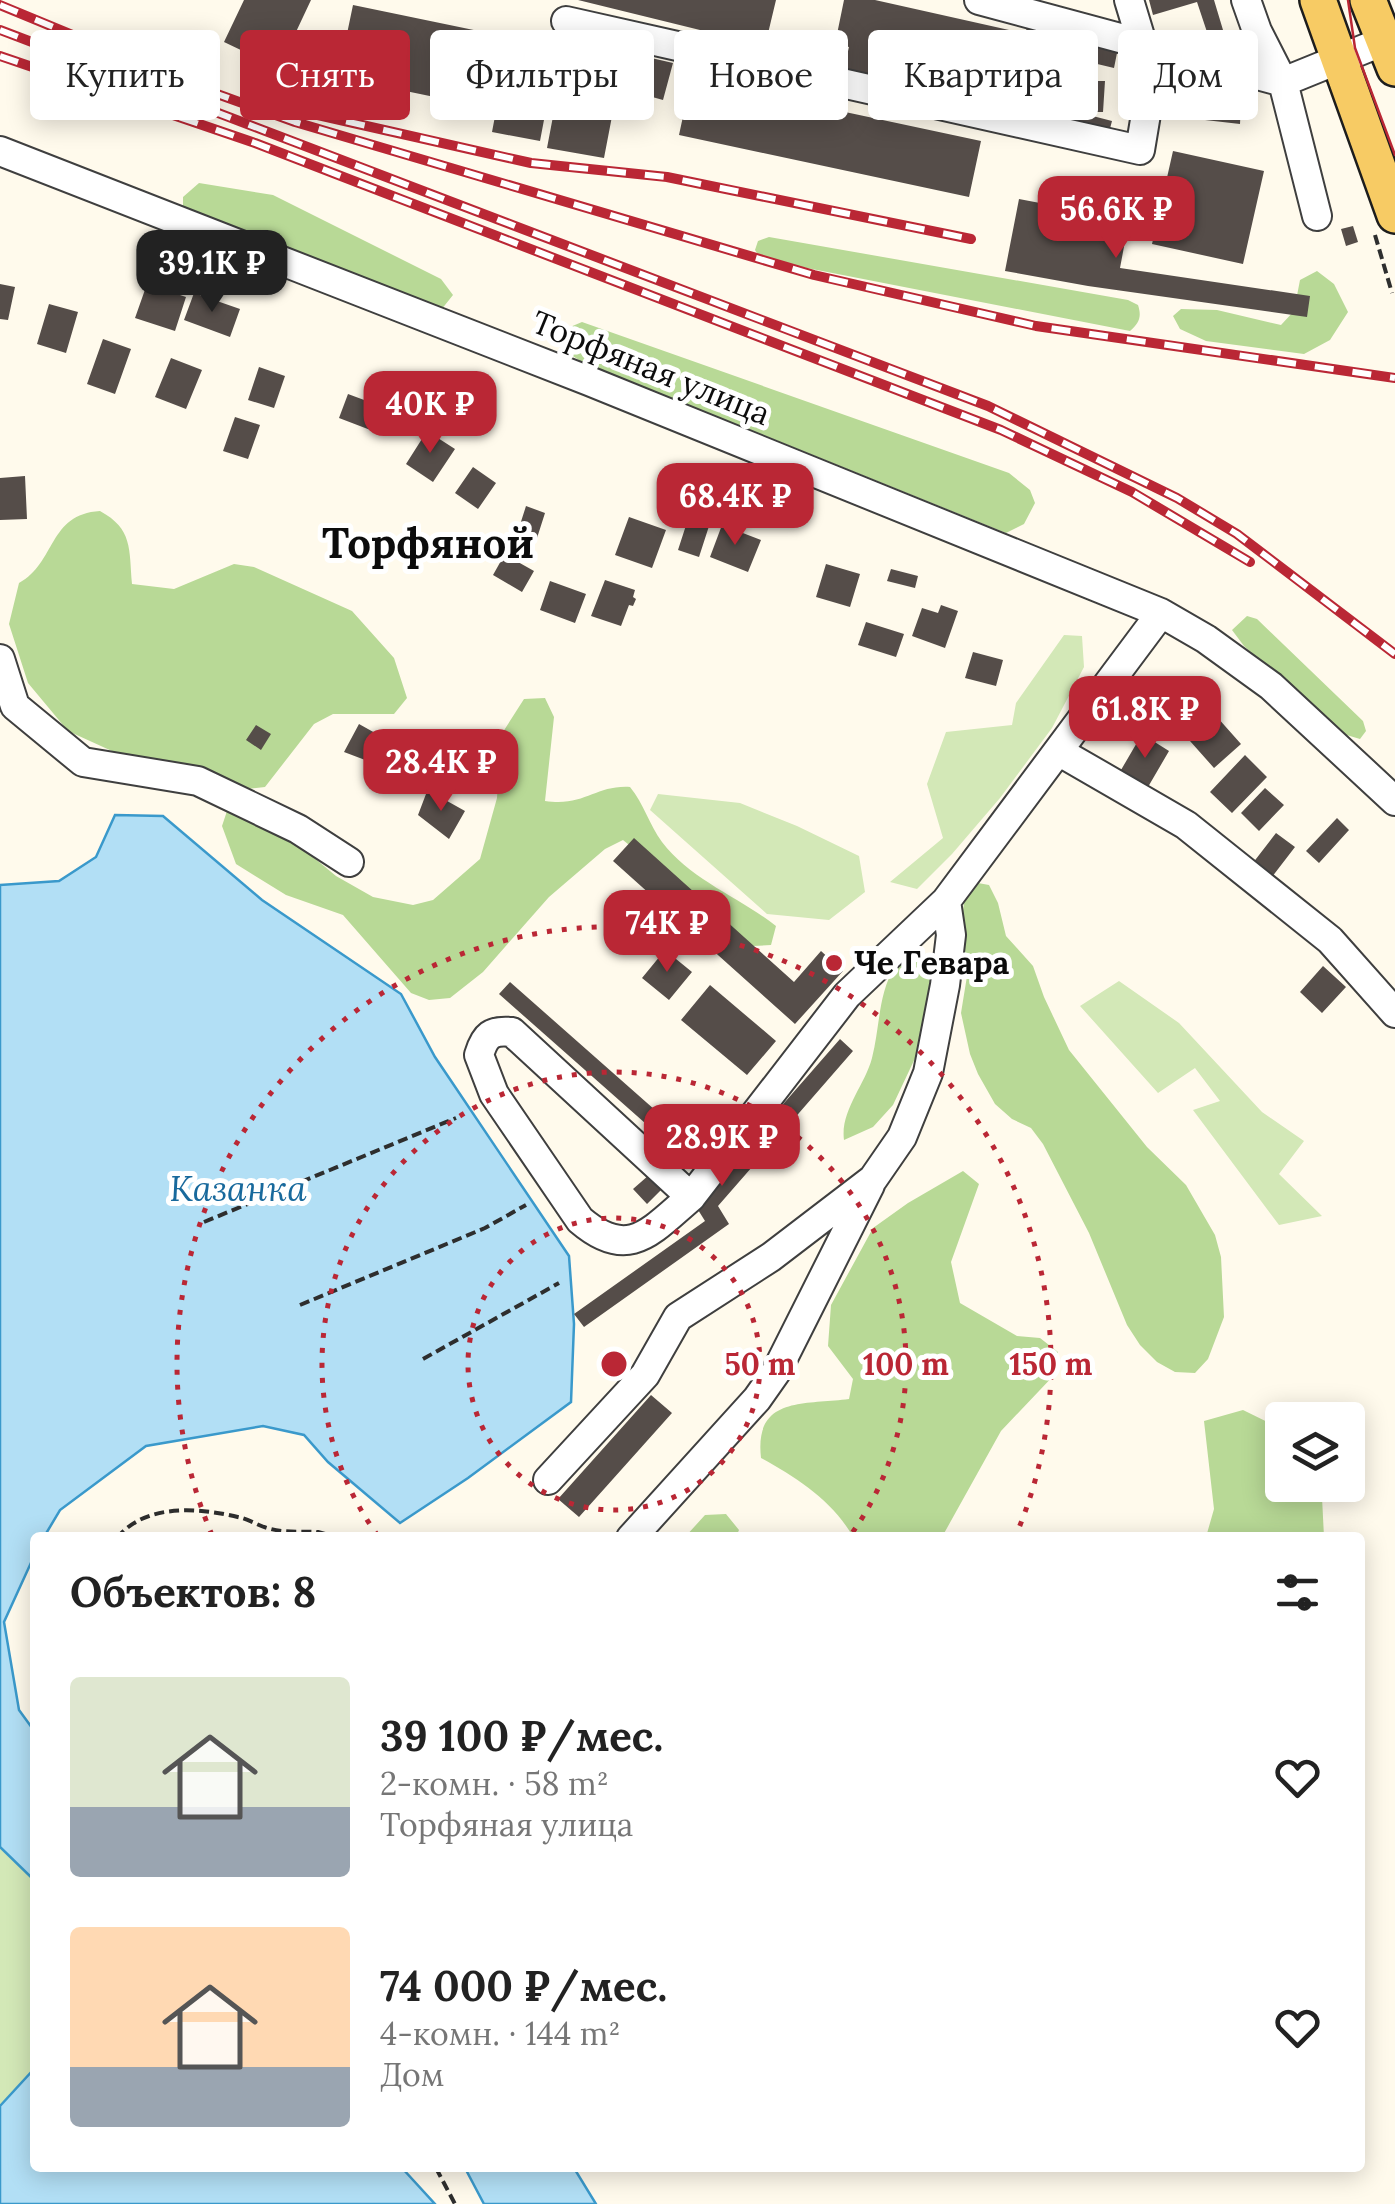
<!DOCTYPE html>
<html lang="ru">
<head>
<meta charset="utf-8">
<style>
	:root { --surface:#fff; --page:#f6f6f6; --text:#222; --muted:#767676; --accent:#ba2735 }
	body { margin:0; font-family:Lora,serif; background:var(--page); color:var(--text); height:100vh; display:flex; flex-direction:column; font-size:38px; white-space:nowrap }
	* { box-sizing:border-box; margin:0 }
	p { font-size:32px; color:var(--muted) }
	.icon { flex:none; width:55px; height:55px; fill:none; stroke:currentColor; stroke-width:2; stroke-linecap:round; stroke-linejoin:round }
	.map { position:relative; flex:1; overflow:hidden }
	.drawer { position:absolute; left:30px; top:1532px; width:1335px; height:640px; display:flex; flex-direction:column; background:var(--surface); border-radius:10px; box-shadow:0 5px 25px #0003 }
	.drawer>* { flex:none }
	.top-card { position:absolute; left:30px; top:30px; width:1335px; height:90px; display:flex; gap:20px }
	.fabs { position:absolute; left:1265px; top:1402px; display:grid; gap:20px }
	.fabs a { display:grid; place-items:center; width:100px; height:100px; border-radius:10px; background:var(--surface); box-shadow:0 5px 25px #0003; font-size:50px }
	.price { position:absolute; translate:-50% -85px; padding:0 22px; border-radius:20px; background:var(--accent); color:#fff; font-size:32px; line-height:65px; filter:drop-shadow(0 2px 5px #0008) }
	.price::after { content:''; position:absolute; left:50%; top:60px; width:30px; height:22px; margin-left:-15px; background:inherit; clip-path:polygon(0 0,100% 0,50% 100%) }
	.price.active { background:#222; color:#fff }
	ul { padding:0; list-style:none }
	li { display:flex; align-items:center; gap:30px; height:250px; padding:0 40px }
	li span { display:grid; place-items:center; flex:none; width:280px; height:200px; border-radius:10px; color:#555 }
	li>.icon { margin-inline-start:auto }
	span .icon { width:120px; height:120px; fill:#fffc; stroke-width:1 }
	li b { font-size:42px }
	h2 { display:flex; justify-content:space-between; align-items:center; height:120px; padding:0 40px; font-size:42px }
	.chip { padding:0 35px; border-radius:10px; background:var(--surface); box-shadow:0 5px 25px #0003; font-size:35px; line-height:90px }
	.chip.active { background:var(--accent); color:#fff }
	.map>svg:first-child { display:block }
</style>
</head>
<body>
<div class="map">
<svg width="1395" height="2204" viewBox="0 0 1395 2204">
	<rect width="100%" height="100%" fill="#fffaec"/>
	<!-- green -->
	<path fill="#d3e8b7" d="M1064,635L1082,636L1084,667L1052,728L1000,798L952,854L917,889L890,882L943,838L927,784L946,732L1012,725L1016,703Z
		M658,794L740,803L797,826L859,856L865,892L829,920L767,914L650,810Z
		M1119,981L1179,1023L1262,1112L1304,1141L1279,1174L1322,1216L1279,1225L1193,1110L1220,1101L1195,1068L1158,1093L1080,1006Z
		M0,1847L35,1881V2068L0,2106Z"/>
	<!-- forest -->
	<path fill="#b8d996" d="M199,183L273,195L441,279L453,295L441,310L201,218L183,207V197Z
		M769,237L1128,300L1138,305C1142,317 1139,323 1130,331L771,261L761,259L755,250L758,241Z
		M1317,271L1334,284L1348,312L1330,340L1304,354L1206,341L1180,329L1173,316L1181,309L1217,310L1281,325L1294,311L1300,280Z
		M582,322L1009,473L1030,490L1035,503L1024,524L1006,533L582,362L565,351L563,330Z
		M100,511C133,529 129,549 132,584L174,589L234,564L254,567L352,611L394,658L407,698L394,714H333L314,724L265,787L246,789L125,757L68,731L28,683L9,624L19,583C56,563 48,514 100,511Z
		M1247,616L1257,619L1363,721L1366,731L1360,739L1340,733L1244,646L1232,630Z
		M545,698L554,717L545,801C585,807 595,785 630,787C644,804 649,824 662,842C691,880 739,897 776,926L771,945L753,946L623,840L605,849L549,897L483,972L450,998L429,1000L411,993L343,915L286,895L236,864L222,826L229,805L273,824L336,876L373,897L413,905L433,900L480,859L497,798L501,735L524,699Z
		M978,883L989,885L998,903L1006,936L1033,966L1044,997L1069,1050L1147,1147L1186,1185L1215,1235L1221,1257L1224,1317L1208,1359L1195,1373L1175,1372L1157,1362L1140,1345L1127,1325L1089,1233L1043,1144L1031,1128L1012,1119L995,1104L978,1074L970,1054L961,1013L968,970L961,927L965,895Z
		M920,948L934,962L926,1035L893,1105L873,1127L844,1140C840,1111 865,1085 872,1058C880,1027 878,994 895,966C901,956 911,953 920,948Z
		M963,1171L979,1184L951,1262L960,1303L1017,1336L1040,1338L1058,1352L1057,1372L1001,1431L942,1537H853C833,1501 797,1478 761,1458C754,1396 804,1405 849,1399L853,1379L828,1346L831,1305L873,1228L908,1203Z
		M1243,1410L1282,1429V1485H1318L1322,1497L1324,1537H1206L1214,1509L1204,1421Z
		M726,1514L739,1530L736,1537H685L705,1515Z"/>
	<!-- water -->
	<path fill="#b2dff5" stroke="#3a99cb" stroke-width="2.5" d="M115,815L163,816L262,900L401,994L435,1057L569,1256L574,1324L571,1402L468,1478L400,1523L328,1462L304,1435L263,1426L146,1446L60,1510L44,1537L35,1538V1554L4,1622L19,1710L35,1732V1881L0,1847V885L59,881L96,857Z
		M35,2068V2168H402L435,2204H0V2106Z
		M465,2168H574L596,2204H484Z"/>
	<!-- building -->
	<path fill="#554d49" d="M244,0H311L279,68L224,42Z
		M578,0H776L765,46Z
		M844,0H875L1018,32L1014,48L1028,51L1020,86L1006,83L1001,104L921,86L926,64L879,54L874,75L844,68L849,47L835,44Z
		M1149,0H1214L1223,30L1208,35L1197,2L1153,15Z
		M353,5L493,34L478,106L338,77Z
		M1027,27L1118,48L1114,68L1022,46Z
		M510,37L558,46L540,141L492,132Z
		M566,48L623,59L604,158L547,148Z
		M647,57L673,63L663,100L638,93Z
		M1173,75L1242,83L1240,124L1170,116Z
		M691,79L981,141L969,197L679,135Z
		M1083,81H1105L1103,112H1084Z
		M1023,98L1112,121L1107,140L1018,117Z
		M1173,151L1264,171L1243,264L1152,244Z
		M1019,199L1129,220L1120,268L1310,296L1307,317L1088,286L1005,271Z
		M1353,226L1358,242L1346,246L1341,229Z
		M0,284L15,287L8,320L0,319Z
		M147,284L186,297L175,331L135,318Z
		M194,293L240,309L230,337L184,320Z
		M49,304L78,312L66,353L37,344Z
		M103,339L131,349L115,394L87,384Z
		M171,358L202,370L186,409L155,397Z
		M259,367L285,376L274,408L248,400Z
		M348,394L383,407L373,431L339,418Z
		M235,417L260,425L248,459L223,451Z
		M427,431L455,449L433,482L406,464Z
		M473,467L496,483L478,509L455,493Z
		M25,476L27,519L0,520V478Z
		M526,506L545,513L537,538L518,531Z
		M689,516L710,523L699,557L678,550Z
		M629,517L666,530L652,568L615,555Z
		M722,525L761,540L748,572L710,557Z
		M500,545L521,557L518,562L534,571L522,592L493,575L502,559L494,555Z
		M826,564L860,574L850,607L816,597Z
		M891,569L918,576L915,588L887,581Z
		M605,580L635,590L633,597L636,599L633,606L629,605L621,626L591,616Z
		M550,581L586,594L575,623L540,610Z
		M941,605L958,611L945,648L912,636L922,608L938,613Z
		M866,622L904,634L896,657L858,645Z
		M973,652L1003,660L996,686L965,678Z
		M1217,717L1241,744L1214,768L1190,741Z
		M359,724L393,743L391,746L394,748L381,766L344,752Z
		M256,725L271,734L261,750L246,740Z
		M1142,734L1169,751L1148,787L1121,770Z
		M1245,755L1267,777L1232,813L1210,792Z
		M1265,788L1284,805L1259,831L1241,813Z
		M431,792L465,811L449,839L418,815L426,794Z
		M1337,818L1349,830L1319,863L1306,851Z
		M1276,833L1295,847L1268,882L1249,868Z
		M634,838L794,982L821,951L843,971L795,1024L613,861Z
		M665,950L692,972L669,1000L642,978Z
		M1323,966L1346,987L1322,1013L1300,992Z
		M510,982L689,1140L702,1126L721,1142L697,1169L499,994Z
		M710,985L776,1041L747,1075L681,1020Z
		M840,1039L853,1051L718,1206L729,1224L584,1327L574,1314L705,1221L695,1205Z
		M649,1175L662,1189L647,1204L633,1189Z
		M651,1395L672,1413L579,1517L558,1499Z"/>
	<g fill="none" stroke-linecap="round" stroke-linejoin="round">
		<!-- minor casing -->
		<g stroke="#3f3f3f" stroke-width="32">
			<path id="minor" d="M979,0L1283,82L1317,216
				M1129,0L1142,43
				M1246,0L1257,31L1283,82L1384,41L1395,43
				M566,21L1140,150L1157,48
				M0,151L589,381L1161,613L1206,639L1271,686L1395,801
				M0,659L15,706L83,762L198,781L298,829L349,862
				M1058,751L1186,825L1330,940L1395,1013
				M691,1197C651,1231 629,1262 580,1220L494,1094L479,1055C485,1035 491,1030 512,1032L691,1197L847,995L946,901L1161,613
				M548,1480L645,1375L678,1317L771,1257L873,1179L902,1137L928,1073L945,985L951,935L946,901
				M631,1538L757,1399L776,1372L870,1185"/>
		</g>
		<!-- major casing -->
		<g stroke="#1d1d1d" stroke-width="40">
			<path id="major" d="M1318,0L1395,215
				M1368,0L1395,68"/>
		</g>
		<!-- path -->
		<path stroke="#2e2e2e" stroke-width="4" stroke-dasharray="10 5" stroke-linecap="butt" d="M1375,235L1392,293
			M204,1222L456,1118
			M300,1305L485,1228L526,1205
			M423,1359L559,1283
			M318,1532L339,1538
			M117,1538C146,1502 202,1508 242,1518C252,1521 261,1527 271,1529C286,1533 303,1531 318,1532L317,1538
			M436,2168L455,2204"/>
		<!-- minor -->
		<use href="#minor" stroke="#fff" stroke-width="28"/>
		<!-- major -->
		<use href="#major" stroke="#f7cb64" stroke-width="35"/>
		<!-- tram -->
		<path stroke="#ba2735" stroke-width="2.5" d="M1348,0L1355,48L1395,155"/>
		<!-- rail casing -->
		<g stroke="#ba2735" stroke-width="10">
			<path id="rail" d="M0,5L206,90L295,122L814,275L1036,326L1395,378
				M0,30L988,406L1177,498L1237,534L1395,654
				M0,56L255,143L1001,430L1132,492L1250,562
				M309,113L531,163L667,177L971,239"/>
		</g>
		<!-- rail -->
		<use href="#rail" stroke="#fff" stroke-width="6" stroke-dasharray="19" stroke-linecap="butt"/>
	</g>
	<!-- distance rings -->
	<g fill="none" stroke="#ba2735" stroke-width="5" stroke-dasharray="5 10">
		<circle cx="614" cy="1364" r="146"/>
		<path d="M378 1536A292 292 0 1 1 850 1536"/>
		<path d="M212 1535A437 437 0 1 1 1016 1535"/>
	</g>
	<!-- markers -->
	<circle fill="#ba2735" stroke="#fff" stroke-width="4" cx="834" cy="963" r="10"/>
	<g text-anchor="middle" stroke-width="10" stroke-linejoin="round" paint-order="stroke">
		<!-- street labels -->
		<g font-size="32" fill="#0c0c0c" stroke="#fff">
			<text transform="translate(651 368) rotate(22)" y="11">Торфяная улица</text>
		</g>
		<!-- poi labels -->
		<g font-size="32" font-weight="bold" fill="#0c0c0c" stroke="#fff" text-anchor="start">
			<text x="854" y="974">Че Гевара</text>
		</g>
		<!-- water labels -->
		<g font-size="35" font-style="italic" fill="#18699c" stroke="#fff">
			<text x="238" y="1201">Казанка</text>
		</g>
		<!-- district labels -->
		<g font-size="42" font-weight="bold" fill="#0c0c0c" stroke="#fff">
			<text x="428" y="558">Торфяной</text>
		</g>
	</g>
	<circle cx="614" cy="1364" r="15" fill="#ba2735" stroke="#fff" stroke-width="5"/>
	<g font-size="30" text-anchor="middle" font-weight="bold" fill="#ba2735" stroke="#fff" stroke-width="10" stroke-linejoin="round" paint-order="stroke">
		<text x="760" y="1375">50 m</text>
		<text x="906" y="1375">100 m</text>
		<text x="1051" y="1375">150 m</text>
	</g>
</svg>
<div class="fabs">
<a><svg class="icon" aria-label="layers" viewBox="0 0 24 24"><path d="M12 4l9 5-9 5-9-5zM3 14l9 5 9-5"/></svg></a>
</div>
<b class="price" style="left:1116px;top:261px">56.6K ₽</b>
<b class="price active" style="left:212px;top:315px">39.1K ₽</b>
<b class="price" style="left:430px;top:456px">40K ₽</b>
<b class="price" style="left:735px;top:548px">68.4K ₽</b>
<b class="price" style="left:1145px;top:761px">61.8K ₽</b>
<b class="price" style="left:441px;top:814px">28.4K ₽</b>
<b class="price" style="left:667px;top:975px">74K ₽</b>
<b class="price" style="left:722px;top:1189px">28.9K ₽</b>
<div class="top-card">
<a class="chip">Купить</a>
<a class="chip active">Снять</a>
<a class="chip">Фильтры</a>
<a class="chip">Новое</a>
<a class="chip">Квартира</a>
<a class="chip">Дом</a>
</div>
<section class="drawer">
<h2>Объектов: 8<svg class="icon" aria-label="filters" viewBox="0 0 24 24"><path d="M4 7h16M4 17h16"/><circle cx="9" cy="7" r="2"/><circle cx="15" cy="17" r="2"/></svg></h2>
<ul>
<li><span style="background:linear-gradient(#dfe7d0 65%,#9aa5b1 0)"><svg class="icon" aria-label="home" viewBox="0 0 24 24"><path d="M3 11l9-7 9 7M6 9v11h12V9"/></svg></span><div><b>39 100 ₽/мес.</b><p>2-комн. · 58 m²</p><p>Торфяная улица</p></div><svg class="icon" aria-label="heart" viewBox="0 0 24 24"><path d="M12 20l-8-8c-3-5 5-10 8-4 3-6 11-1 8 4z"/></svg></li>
<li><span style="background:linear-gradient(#ffd9b3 70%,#9aa5b1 0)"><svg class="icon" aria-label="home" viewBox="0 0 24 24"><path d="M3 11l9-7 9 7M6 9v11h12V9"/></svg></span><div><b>74 000 ₽/мес.</b><p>4-комн. · 144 m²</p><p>Дом</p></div><svg class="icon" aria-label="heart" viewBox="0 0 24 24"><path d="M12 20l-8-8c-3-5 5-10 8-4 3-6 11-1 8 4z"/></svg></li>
</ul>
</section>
</div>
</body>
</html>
